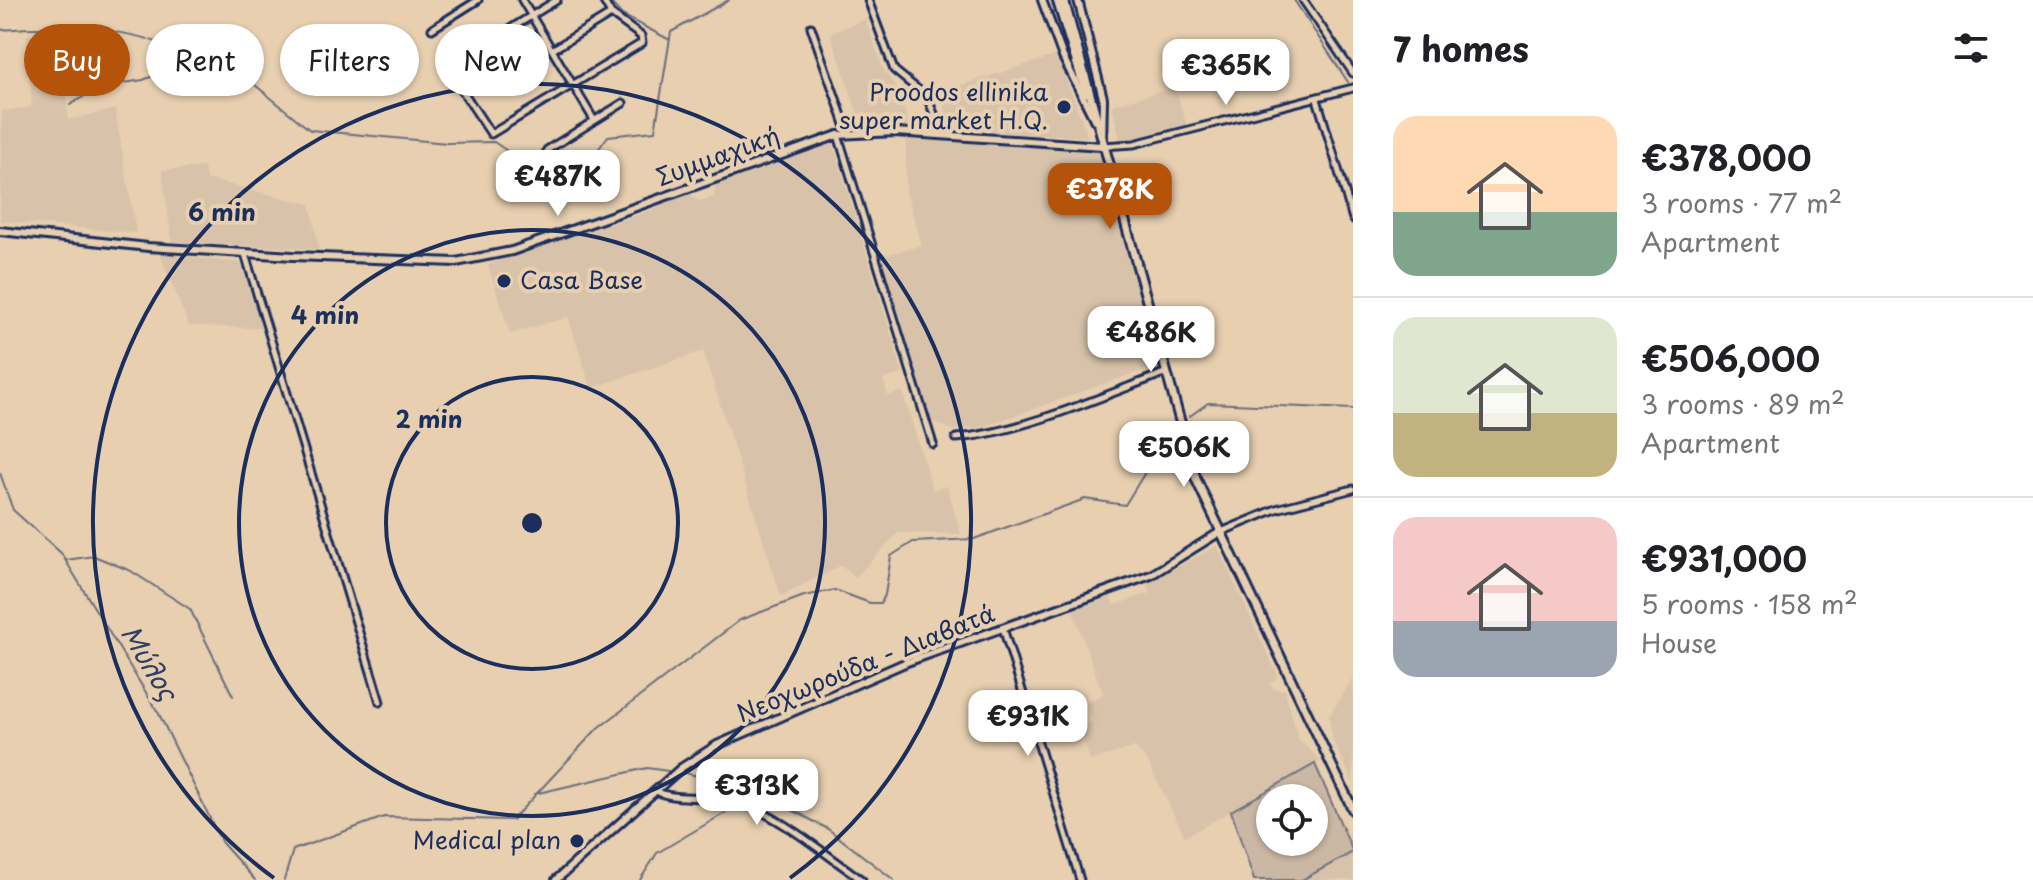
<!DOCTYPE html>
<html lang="en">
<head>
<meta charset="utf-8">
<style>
	:root { --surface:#fff; --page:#f2f2f2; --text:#202124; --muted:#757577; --line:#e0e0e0; --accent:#b45309 }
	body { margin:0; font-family:"Playpen Sans",sans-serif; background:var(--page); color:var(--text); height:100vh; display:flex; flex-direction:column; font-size:30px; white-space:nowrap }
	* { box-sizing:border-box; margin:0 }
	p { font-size:26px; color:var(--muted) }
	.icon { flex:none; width:44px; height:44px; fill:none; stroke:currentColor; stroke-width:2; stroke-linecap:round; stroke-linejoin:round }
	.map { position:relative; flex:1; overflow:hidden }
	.drawer { display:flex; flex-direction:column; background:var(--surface); width:680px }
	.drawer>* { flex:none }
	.guide { position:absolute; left:24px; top:24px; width:760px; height:72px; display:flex; gap:16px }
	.buttons { position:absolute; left:1256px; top:784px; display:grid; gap:16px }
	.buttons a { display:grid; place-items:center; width:72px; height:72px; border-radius:50%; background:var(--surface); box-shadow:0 2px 6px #0004; font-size:40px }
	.price { position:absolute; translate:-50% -68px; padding:0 18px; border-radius:16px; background:#fff; color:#222; font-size:26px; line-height:52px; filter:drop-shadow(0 2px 4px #0008) }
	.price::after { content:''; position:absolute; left:50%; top:48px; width:24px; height:18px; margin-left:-12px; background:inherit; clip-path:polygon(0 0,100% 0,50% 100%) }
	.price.current { background:var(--accent); color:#fff }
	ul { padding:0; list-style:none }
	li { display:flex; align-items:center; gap:24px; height:200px; padding:0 40px }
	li+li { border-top:2px solid var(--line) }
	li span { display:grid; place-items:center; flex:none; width:224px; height:160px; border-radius:24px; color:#555 }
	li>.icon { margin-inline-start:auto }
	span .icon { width:96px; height:96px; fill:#fffc; stroke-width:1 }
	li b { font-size:34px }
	h2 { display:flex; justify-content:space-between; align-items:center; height:96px; padding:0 40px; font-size:34px }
	.pill { padding:0 28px; border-radius:36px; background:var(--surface); box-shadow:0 2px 6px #0004; font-size:28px; line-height:72px }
	.pill.current { background:var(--accent); color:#fff }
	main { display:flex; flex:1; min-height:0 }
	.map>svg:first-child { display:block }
</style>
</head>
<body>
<main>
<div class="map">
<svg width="1353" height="880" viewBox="0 0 1353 880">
	<rect width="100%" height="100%" fill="#e7cfb0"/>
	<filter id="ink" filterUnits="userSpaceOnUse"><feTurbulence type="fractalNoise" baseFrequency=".0125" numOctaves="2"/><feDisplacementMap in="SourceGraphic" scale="16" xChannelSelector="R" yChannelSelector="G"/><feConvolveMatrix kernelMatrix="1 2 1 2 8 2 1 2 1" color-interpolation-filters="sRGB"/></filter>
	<g filter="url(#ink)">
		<!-- built -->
		<path fill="#d8c3aa" d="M865,19L883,68L896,87L910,126L862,125L830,33Z
			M27,35L64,38L68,120L115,109L136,233L0,221L2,111L32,107Z
			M1057,55L1088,137L959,130L947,115L939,92Z
			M1175,87L1187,126L1120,141L1112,105Z
			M906,137L1098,151L1158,360L1155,366L982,427L952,430L928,419L880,257L922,245L906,192Z
			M833,143L903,374L883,379L888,396L902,391L933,490L947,486L961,534L898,533L855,578L842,565L781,596L703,351L591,388L568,317L510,334L488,265L643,213L689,193L699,201L714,197L715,183Z
			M204,167L206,179L310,204L319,249L172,242L162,170Z
			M160,254L241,263L261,328L189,326Z
			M1217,546L1278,676L1270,683L1273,689L1285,690L1298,738L1321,761L1185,837L1148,762L1135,747L1090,761L1080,727L1093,721L1086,703L1103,694L1072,608L1110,596L1114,605L1150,593L1147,583Z
			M1353,678V782L1333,741L1329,716Z
			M1353,852V880H1301Z"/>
		<!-- green -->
		<path fill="#cab7a4" stroke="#727381" stroke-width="2" fill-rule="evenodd" d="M1315,764L1353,852L1302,880H1254L1231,811ZM1314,798V842H1270V798Z"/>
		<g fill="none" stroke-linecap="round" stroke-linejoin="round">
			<!-- stream -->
			<path stroke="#6b6e7e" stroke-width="2" d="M1294,0L1348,82
				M611,3L622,15L670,40
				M0,30C45,26 116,26 159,43C170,47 181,55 192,59
				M70,105L99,87L143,80L194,60L212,62L244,76L310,130L447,143L494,142L529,166L587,165L608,136L655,131L671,32L729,0
				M1190,416L1208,403L1353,409
				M0,473L13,510L61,553L159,714L222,843L255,880
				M66,560L94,556L131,571L190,609L233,696
				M685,773L753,789L828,829L894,880
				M534,794L647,768L668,771
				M743,794L753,789
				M284,880L293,850L384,817L512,820L596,730L740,620L804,596L835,590L870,603H881L885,595L891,556L913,542L974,539L1085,499L1125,505L1172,428L1179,424
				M640,880L657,853L725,813"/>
			<!-- minor casing -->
			<g stroke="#1b2f5e" stroke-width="11">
				<path id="minor" d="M522,0L594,120
					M557,0L450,66V72L491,134L642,43L641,36L611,14L603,0
					M868,0L894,70L927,97L943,135
					M1303,0L1353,73
					M811,27L848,133
					M432,29L478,0
					M552,50L611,14
					M1317,99L1353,219
					M838,135L933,444
					M1102,146L1134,144L1353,88
					M547,150L623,103
					M245,254L380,702
					M956,438C1020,433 1105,395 1167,372
					M1221,532L1276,509L1353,489
					M1003,628L1080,880
					M657,791C670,801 715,795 735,801C777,813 826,855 862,880"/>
			</g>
			<!-- tertiary casing -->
			<g stroke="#1b2f5e" stroke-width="12">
				<path id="tertiary" d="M1042,0L1063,57L1095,121
					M0,231L148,247L293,256L456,262L512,251L838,135L895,132L1102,146L1103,98L1078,0
					M556,880L681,768L717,745L907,662L1151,575L1220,532"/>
			</g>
			<!-- secondary casing -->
			<g stroke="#1b2f5e" stroke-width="13">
				<path id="secondary" d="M1057,0L1086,93
					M1064,0L1196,479L1353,810"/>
			</g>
			<!-- minor -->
			<use href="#minor" stroke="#e7cfb0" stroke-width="5"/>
			<!-- tertiary -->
			<use href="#tertiary" stroke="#e7cfb0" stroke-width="6"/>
			<!-- secondary -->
			<use href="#secondary" stroke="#e7cfb0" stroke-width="7"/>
		</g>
	</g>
	<!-- distance rings -->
	<g fill="none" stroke="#1b2f5e" stroke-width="4">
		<circle cx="532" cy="523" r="146"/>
		<circle cx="532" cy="523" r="293"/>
		<path d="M274 878A439 439 0 1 1 790 878"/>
	</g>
	<!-- markers -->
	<g fill="#1b2f5e" stroke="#e7cfb0" stroke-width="3">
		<circle cx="1064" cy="107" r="8"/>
		<circle cx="504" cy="281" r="8"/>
		<circle cx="577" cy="841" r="8"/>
	</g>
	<g text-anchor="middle" stroke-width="8" stroke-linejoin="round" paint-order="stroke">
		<!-- poi labels -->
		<g font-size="24" fill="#1b2f5e" stroke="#e7cfb0" text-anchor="end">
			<text x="1048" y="101">Proodos ellinika<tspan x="1048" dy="28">super market H.Q.</tspan></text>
			<text x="520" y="289" text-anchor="start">Casa Base</text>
			<text x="561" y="849">Medical plan</text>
		</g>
		<!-- street labels -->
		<g font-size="24" fill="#1b2f5e" stroke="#e7cfb0">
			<text transform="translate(718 157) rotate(-20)" y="8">Συμμαχική</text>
			<text transform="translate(866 664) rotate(-22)" y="8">Νεοχωρούδα - Διαβατά</text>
		</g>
		<!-- water labels -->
		<g font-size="26" font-style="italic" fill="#2f3f66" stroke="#e7cfb0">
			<text transform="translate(149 663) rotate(59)" y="9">Μύλος</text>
		</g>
	</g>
	<circle cx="532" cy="523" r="12" fill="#1b2f5e" stroke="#e7cfb0" stroke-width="4"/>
	<g font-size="24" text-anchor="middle" font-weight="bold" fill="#1b2f5e" stroke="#e7cfb0" stroke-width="8" stroke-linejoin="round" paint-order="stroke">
		<text x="222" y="221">6 min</text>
		<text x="325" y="324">4 min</text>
		<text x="429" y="428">2 min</text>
	</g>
</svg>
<div class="buttons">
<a><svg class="icon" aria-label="locate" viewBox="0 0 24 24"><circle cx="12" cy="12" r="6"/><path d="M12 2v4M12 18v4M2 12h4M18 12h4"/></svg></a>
</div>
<b class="price" style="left:1226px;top:107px">€365K</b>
<b class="price" style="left:558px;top:218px">€487K</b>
<b class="price current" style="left:1110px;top:231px">€378K</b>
<b class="price" style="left:1151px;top:374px">€486K</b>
<b class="price" style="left:1184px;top:489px">€506K</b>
<b class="price" style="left:1028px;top:758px">€931K</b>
<b class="price" style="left:757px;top:827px">€313K</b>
<div class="guide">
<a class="pill current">Buy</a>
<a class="pill">Rent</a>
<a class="pill">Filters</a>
<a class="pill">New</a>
</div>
</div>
<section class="drawer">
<h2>7 homes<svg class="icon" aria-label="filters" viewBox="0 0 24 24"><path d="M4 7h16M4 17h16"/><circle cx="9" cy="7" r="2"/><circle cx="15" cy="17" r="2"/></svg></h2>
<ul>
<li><span style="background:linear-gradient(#ffd9b3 60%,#7fa58c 0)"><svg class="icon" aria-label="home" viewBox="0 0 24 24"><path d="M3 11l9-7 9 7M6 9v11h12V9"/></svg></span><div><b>€378,000</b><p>3 rooms · 77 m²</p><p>Apartment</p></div></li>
<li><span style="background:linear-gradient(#dfe7d0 60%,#c2b280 0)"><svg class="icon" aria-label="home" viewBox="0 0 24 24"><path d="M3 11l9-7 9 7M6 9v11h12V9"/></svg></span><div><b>€506,000</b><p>3 rooms · 89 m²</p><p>Apartment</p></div></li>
<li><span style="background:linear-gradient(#f6c9c9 65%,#9aa5b1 0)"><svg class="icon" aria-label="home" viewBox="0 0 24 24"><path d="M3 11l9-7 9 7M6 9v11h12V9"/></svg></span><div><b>€931,000</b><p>5 rooms · 158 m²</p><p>House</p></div></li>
</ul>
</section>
</main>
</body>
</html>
